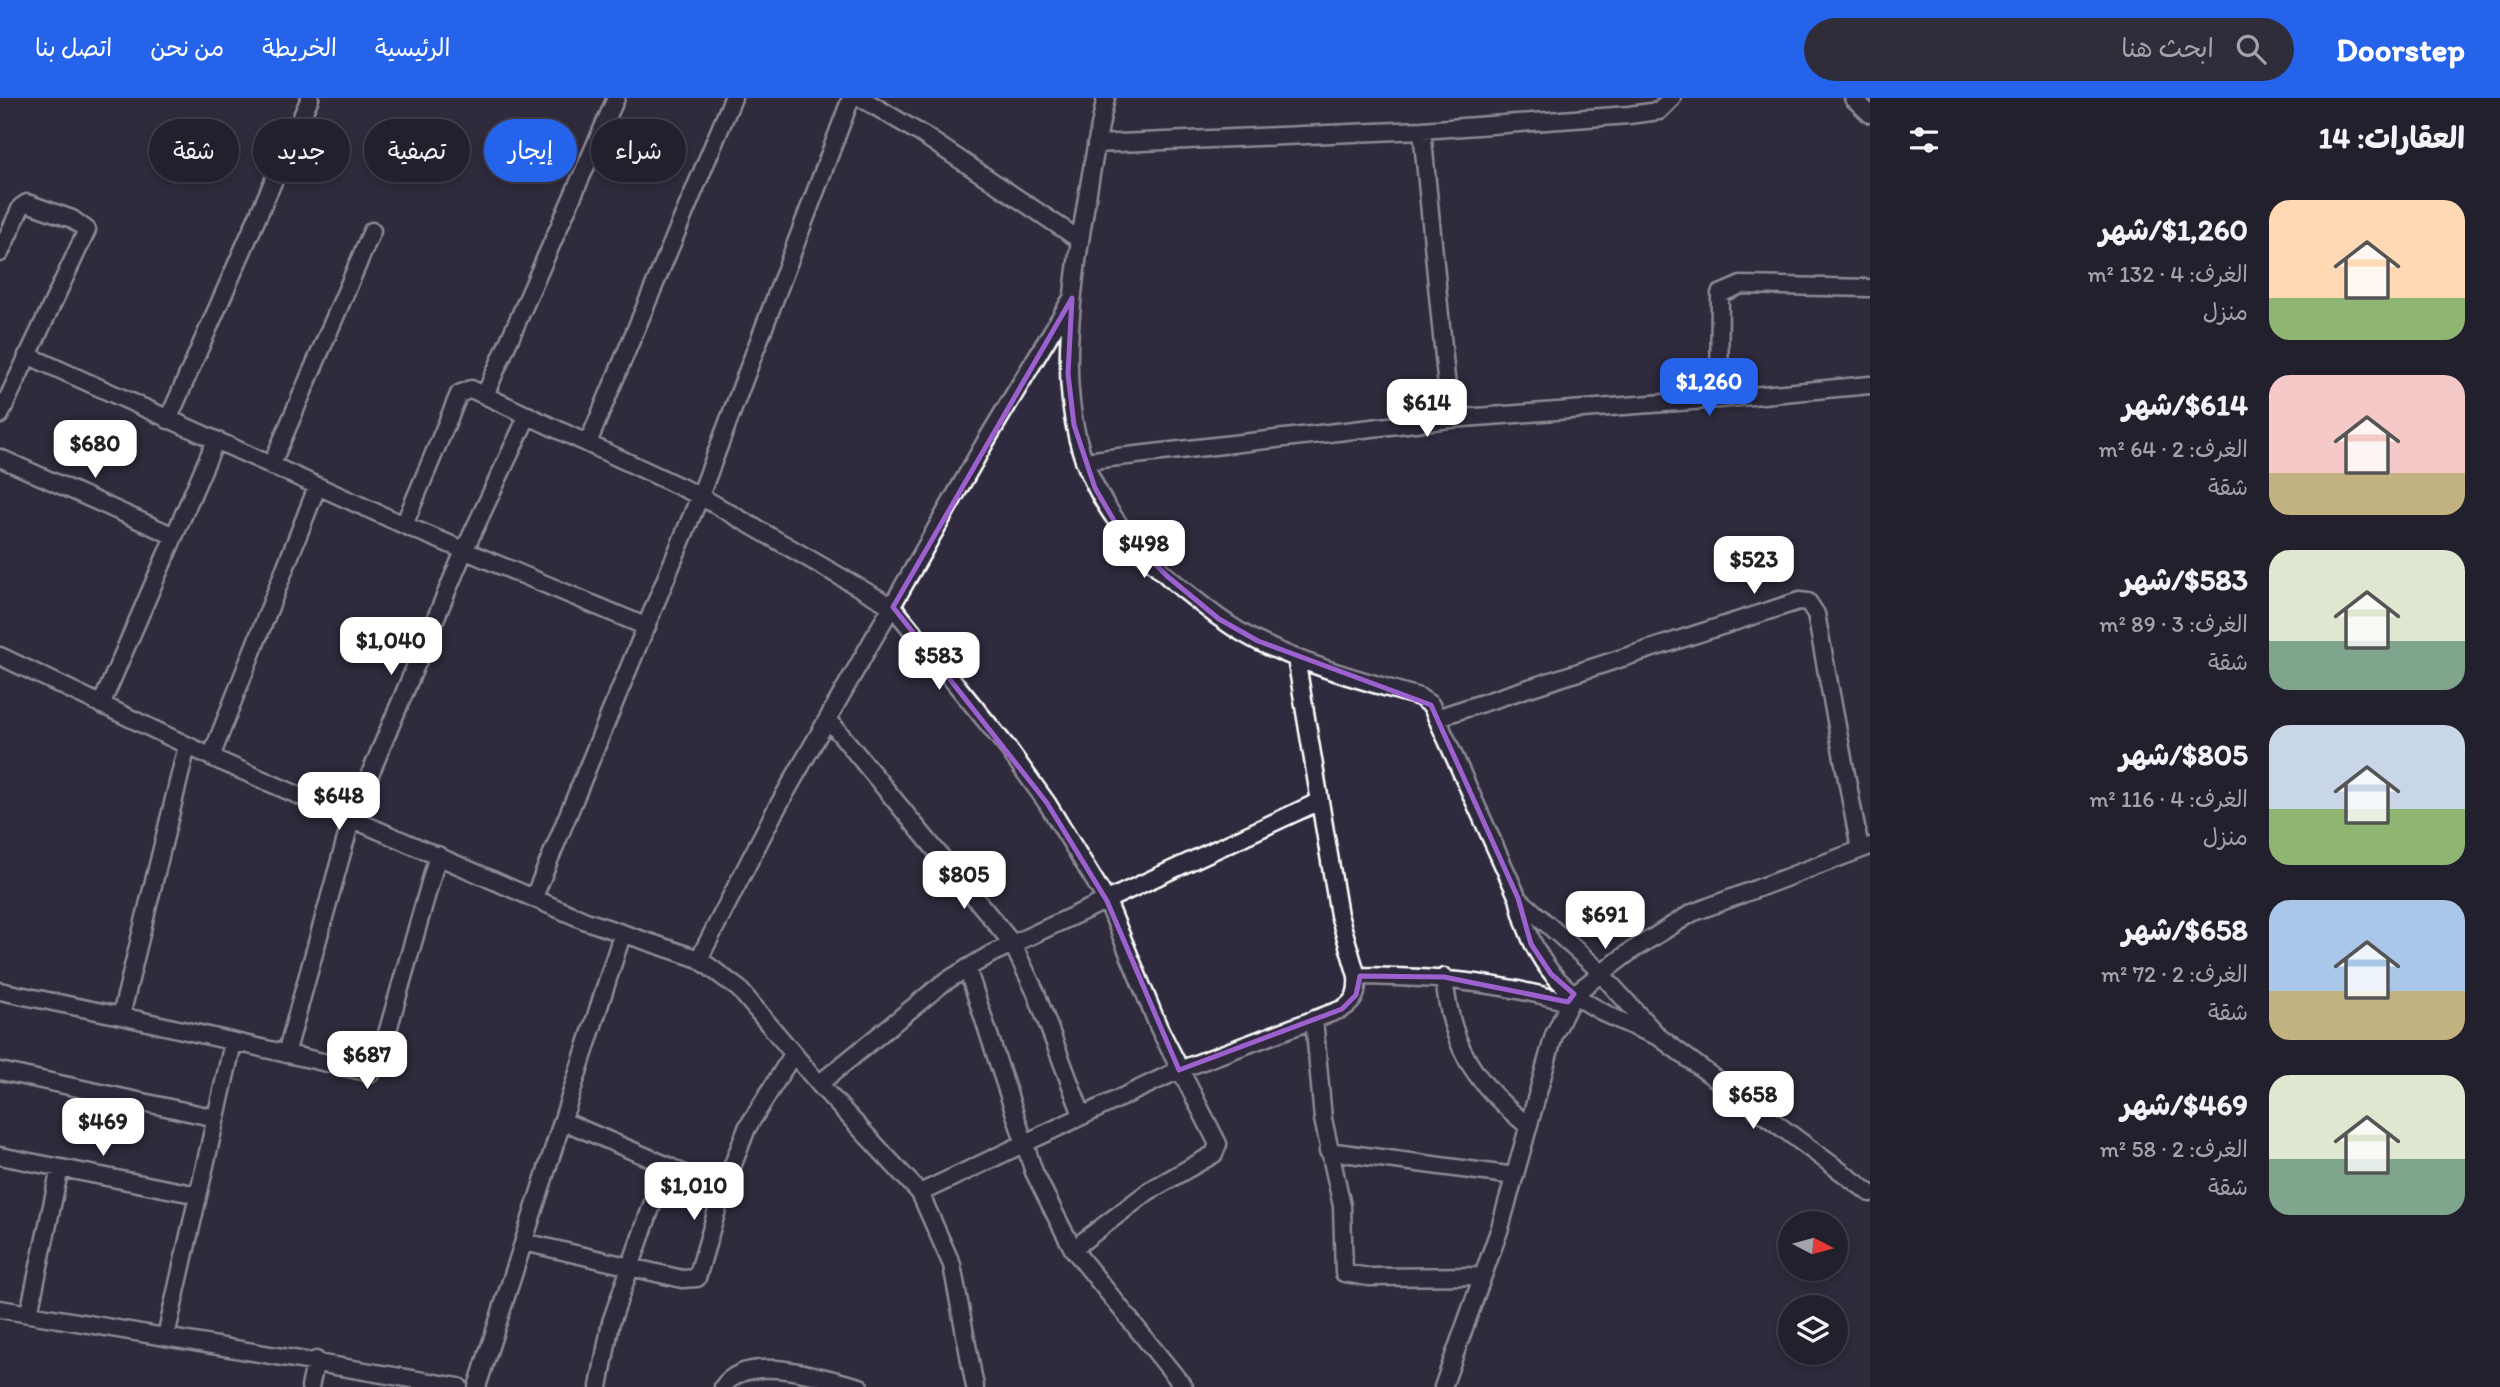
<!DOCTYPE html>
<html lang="ar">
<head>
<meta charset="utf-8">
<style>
	:root { --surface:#23202e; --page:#2f2d3a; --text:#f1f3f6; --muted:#a3a3aa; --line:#403e4a; --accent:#2563eb }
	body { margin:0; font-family:Itim,"Playpen Sans Arabic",sans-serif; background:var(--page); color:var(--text); direction:rtl; height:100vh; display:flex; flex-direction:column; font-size:26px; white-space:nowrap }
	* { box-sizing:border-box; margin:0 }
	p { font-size:23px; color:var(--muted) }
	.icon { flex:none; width:38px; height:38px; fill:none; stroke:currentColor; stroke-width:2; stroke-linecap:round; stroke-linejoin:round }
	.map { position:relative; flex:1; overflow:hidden; direction:ltr }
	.sheet { display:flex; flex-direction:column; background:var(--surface); width:630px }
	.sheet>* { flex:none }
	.guide { position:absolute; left:21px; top:21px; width:665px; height:63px; direction:rtl; display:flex; gap:14px }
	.needle { width:46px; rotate:96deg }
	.controls { position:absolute; left:1778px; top:1113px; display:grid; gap:14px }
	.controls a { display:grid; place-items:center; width:70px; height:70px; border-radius:50%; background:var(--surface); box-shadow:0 4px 10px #0003,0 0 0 2px var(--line); font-size:35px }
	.price { position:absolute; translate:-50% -60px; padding:0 16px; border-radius:14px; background:#fff; color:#222; font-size:23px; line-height:46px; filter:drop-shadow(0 2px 4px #0008) }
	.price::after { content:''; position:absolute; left:50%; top:42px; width:21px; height:16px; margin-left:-10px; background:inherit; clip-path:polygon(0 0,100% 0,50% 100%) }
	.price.on { background:var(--accent); color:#fff }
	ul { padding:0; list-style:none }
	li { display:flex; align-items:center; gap:21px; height:175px; padding:0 35px }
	li span { display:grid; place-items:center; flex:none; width:196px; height:140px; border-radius:21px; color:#555 }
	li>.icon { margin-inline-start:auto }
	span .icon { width:84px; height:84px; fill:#fffc; stroke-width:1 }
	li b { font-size:30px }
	h2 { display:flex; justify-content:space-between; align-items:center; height:84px; padding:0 35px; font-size:30px }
	.tag { padding:0 24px; border-radius:32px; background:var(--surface); box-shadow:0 4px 10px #0003,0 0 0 2px var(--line); font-size:24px; line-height:63px }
	.tag.on { background:var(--accent); color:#fff }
	header { display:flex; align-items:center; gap:42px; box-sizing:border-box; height:98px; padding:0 35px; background:var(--accent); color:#fff }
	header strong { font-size:33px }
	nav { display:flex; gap:38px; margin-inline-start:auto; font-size:24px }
	.search { width:490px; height:63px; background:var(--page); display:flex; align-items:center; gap:18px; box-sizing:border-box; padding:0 24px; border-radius:38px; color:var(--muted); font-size:26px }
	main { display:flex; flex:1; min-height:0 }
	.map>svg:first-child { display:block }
</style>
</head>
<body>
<header>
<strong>Doorstep</strong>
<div class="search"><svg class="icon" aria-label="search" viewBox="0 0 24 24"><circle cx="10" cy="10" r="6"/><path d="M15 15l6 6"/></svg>ابحث هنا</div>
<nav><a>الرئيسية</a><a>الخريطة</a><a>من نحن</a><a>اتصل بنا</a></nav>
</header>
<main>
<section class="sheet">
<h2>العقارات: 14<svg class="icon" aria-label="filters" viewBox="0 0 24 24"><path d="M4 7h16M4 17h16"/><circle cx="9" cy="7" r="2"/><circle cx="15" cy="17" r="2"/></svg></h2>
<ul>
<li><span style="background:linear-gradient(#ffd9b3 70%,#8fb573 0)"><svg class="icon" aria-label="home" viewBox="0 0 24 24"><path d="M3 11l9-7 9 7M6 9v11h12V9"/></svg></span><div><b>$1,260/شهر</b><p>الغرف: 4 · 132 m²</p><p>منزل</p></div></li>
<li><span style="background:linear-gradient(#f6c9c9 70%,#c2b280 0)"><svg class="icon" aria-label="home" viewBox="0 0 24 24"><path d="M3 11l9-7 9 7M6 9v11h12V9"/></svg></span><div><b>$614/شهر</b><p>الغرف: 2 · 64 m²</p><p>شقة</p></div></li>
<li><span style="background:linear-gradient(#dfe7d0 65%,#7fa58c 0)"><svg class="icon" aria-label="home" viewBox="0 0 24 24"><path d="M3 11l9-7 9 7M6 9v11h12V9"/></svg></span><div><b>$583/شهر</b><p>الغرف: 3 · 89 m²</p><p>شقة</p></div></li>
<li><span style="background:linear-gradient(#c9d6e8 60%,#8fb573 0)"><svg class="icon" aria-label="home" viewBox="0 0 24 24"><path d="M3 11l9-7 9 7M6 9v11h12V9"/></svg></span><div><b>$805/شهر</b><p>الغرف: 4 · 116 m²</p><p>منزل</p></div></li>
<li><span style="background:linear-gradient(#a9c7e8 65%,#c2b280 0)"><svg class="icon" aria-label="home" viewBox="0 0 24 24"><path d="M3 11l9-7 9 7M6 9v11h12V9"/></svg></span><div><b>$658/شهر</b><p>الغرف: 2 · 72 m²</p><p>شقة</p></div></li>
<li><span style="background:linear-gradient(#dfe7d0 60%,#7fa58c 0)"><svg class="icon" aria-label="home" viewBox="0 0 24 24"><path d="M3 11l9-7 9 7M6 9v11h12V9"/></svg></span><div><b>$469/شهر</b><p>الغرف: 2 · 58 m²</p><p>شقة</p></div></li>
</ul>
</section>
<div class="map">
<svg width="1870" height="1289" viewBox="0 0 1870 1289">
	<rect width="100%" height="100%" fill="#2f2a3d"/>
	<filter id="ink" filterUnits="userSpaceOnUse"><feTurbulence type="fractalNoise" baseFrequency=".0143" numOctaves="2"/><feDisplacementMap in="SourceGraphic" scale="14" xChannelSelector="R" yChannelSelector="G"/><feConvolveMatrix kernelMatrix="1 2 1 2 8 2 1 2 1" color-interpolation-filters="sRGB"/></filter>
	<g filter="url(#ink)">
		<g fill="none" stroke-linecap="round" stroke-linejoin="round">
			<!-- street casing -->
			<g stroke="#fff" stroke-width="21">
				<path id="street" d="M861,0L923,37L1080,142
					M1106,0C1094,52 1086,104 1078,156C1058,300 1062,391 1181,490C1206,510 1230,530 1259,544C1310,569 1365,583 1419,599L1431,607L1518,800C1537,886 1582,908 1659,939
					M1853,0L1870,16
					M1096,46L1422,32L1629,17L1659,13L1672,0
					M0,155L21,109L27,105L72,121L87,132L0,317
					M27,257L404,427L647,529
					M485,297L616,0
					M1719,301L1870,287
					M1450,321L1719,301L1720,196L1741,187L1870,190
					M168,322L310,0
					M588,345L733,0
					M0,360L174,438
					M1084,363L1450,321L1422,32
					M271,368L372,133
					M404,427L459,296L471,291L700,398L893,509L1007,649L1047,705L1107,803L1159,930L1218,1046L1214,1056L1149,1093L1073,1151
					M0,558L222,664L586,823L699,861
					M1296,560L1339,817L1357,878C1434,879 1493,883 1568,904
					M101,607L215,344
					M1439,619L1799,503L1808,504L1816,516L1860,751
					M828,621L1012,845L1036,895L1082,1017
					M211,659L317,389
					M534,799L700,398L851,0
					M1518,800L1593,867L1659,939L1870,1095
					M967,870L1034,1074L1058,1122L1073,1151L1184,1289
					M1444,879C1451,950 1474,984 1528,1028
					M0,893L121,918L187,648
					M121,918L371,975L378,967L438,757
					M1314,921L1323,1021L1342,1108L1344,1175L1369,1179L1482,1178
					M286,956L352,719L464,453L528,317
					M0,973L216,1020
					M819,986L943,885L991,856L1318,704
					M563,1023L666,1067
					M1328,1053L1515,1078
					M0,1058L198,1097
					M920,1095L1179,972L1342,911C1356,903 1358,893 1357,878
					M524,1144L682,1181L697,1180L722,1095L747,1030L793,956
					M0,1211L459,1289
					M29,1215L60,1070
					M166,1238L233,945
					M310,1289L316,1262
					M477,1289L622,837
					M599,1289L611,1224L666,1067L722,1095
					M723,1289C747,1252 826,1281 860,1289
					M975,1289L952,1167L920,1095L819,986L739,891L699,861L774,715L986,343L1072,200
					M1443,1289L1500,1130L1554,937L1574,896L1631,853L1692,815L1870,748"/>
			</g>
			<!-- street -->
			<use href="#street" stroke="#2f2a3d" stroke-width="16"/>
		</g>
	</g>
	<!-- marked area -->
	<path d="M0 0H1870V1289H0ZM1072,200L1068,276L1074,327L1095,390L1116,426L1167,478L1219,521L1258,543L1431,607L1518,800L1531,846L1551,876L1574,896L1568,904L1444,879L1360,878L1356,897L1342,911L1179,972L1107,803L1047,705L893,509Z" fill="#2f2a3d" fill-opacity=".55" fill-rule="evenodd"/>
	<path fill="none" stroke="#9c61cf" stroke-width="5" stroke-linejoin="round" d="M1072,200L1068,276L1074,327L1095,390L1116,426L1167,478L1219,521L1258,543L1431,607L1518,800L1531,846L1551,876L1574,896L1568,904L1444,879L1360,878L1356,897L1342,911L1179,972L1107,803L1047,705L893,509Z"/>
</svg>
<div class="controls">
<a><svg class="needle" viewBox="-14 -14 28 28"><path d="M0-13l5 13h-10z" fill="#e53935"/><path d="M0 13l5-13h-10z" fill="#a3a3aa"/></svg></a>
<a><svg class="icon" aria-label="layers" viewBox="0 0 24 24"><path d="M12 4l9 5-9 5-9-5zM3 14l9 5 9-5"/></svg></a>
</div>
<b class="price on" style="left:1709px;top:320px">$1,260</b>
<b class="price" style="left:1427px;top:341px">$614</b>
<b class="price" style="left:95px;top:382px">$680</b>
<b class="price" style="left:1144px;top:482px">$498</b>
<b class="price" style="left:1754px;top:498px">$523</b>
<b class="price" style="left:391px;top:579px">$1,040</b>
<b class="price" style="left:939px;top:594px">$583</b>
<b class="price" style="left:339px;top:734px">$648</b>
<b class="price" style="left:964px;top:813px">$805</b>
<b class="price" style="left:1605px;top:853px">$691</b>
<b class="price" style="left:367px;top:993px">$687</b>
<b class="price" style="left:1753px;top:1033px">$658</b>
<b class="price" style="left:103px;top:1060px">$469</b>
<b class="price" style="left:694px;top:1124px">$1,010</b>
<div class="guide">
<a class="tag">شراء</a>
<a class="tag on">إيجار</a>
<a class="tag">تصفية</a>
<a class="tag">جديد</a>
<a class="tag">شقة</a>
</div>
</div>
</main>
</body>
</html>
